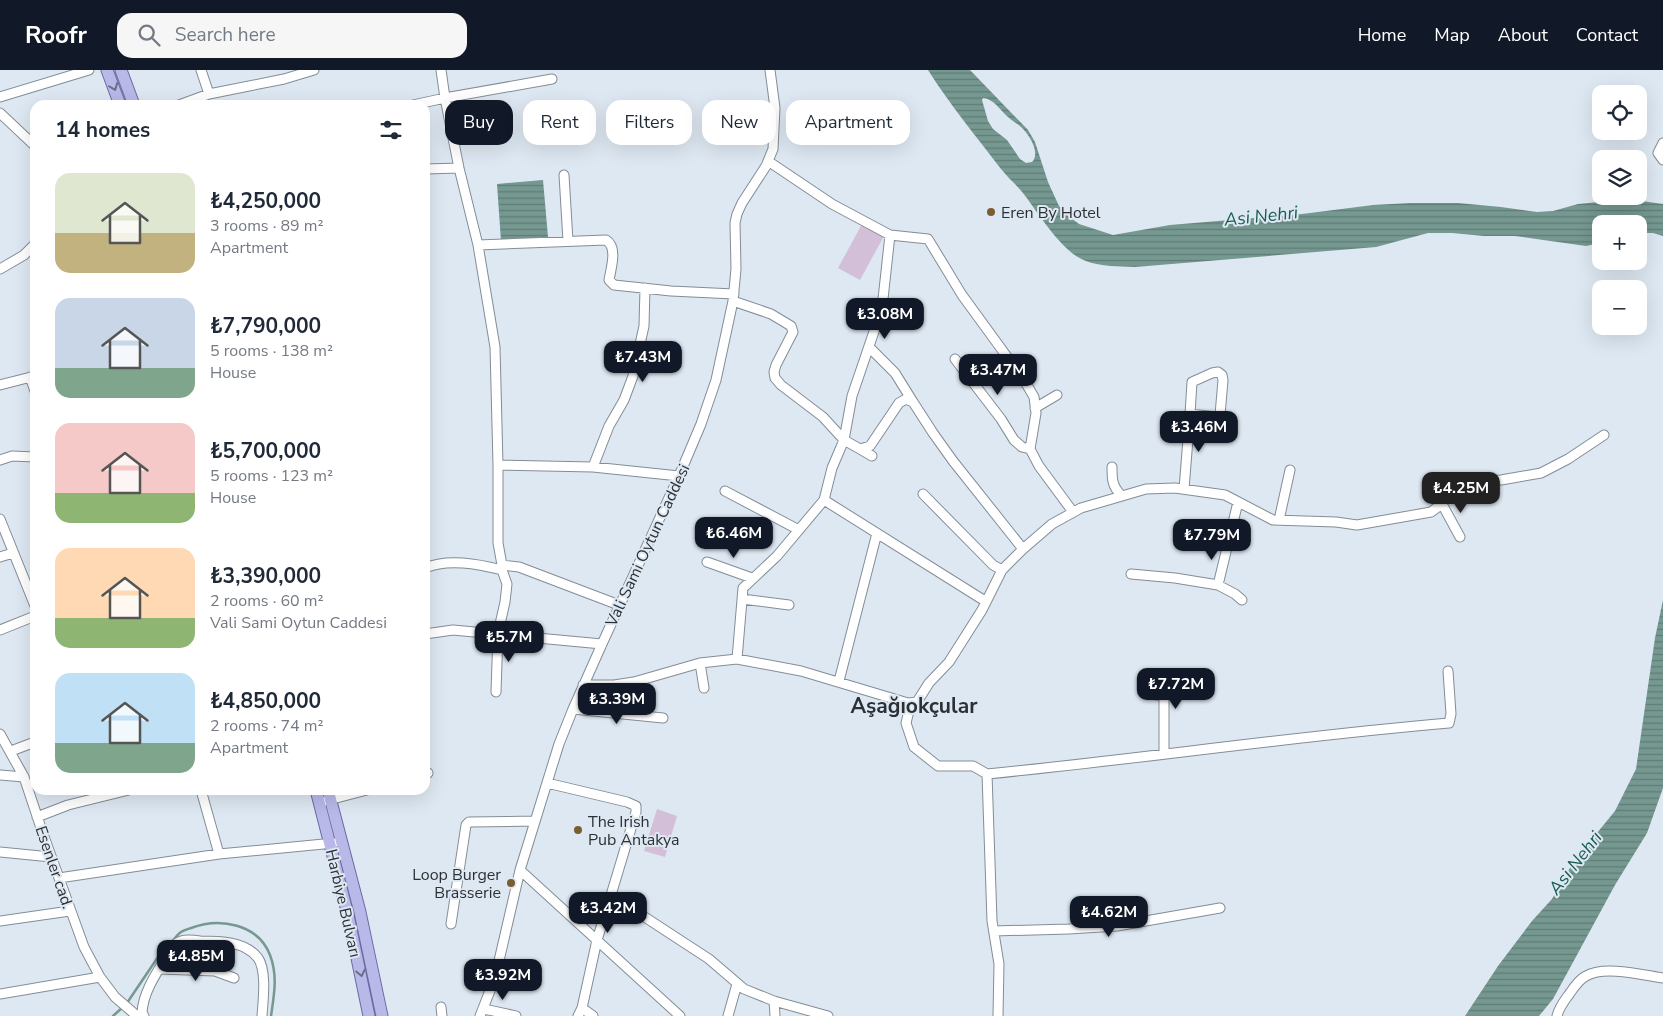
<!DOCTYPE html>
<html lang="en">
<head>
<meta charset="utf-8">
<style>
	:root { --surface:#fff; --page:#f6f6f7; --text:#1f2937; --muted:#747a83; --accent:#111827 }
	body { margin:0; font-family:"Nunito Sans",sans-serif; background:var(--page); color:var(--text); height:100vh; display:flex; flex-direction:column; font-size:19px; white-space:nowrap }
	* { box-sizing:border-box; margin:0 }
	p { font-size:16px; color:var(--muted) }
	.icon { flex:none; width:28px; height:28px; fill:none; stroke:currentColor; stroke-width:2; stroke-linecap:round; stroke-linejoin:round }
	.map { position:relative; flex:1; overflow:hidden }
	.sheet { position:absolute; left:30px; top:30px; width:400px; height:695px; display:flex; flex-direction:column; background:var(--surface); border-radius:15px; box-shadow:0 5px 20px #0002 }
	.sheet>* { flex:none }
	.guide { position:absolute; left:445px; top:30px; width:475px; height:45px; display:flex; gap:10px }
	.controls { position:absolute; left:1592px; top:15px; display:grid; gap:10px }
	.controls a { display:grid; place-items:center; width:55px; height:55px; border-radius:10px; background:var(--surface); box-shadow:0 5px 20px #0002; font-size:25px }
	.price { position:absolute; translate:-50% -42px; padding:0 11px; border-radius:10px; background:var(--accent); color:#fff; font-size:16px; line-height:32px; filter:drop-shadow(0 1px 2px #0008) }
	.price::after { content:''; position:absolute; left:50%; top:30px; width:15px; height:11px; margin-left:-8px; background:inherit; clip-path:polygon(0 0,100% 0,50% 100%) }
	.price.current { background:#222; color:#fff }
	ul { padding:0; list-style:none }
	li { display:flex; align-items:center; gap:15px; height:125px; padding:0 25px }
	li span { display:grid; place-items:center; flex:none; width:140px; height:100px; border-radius:15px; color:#555 }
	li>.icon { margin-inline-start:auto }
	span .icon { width:60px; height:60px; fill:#fffc; stroke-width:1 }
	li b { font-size:21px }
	h2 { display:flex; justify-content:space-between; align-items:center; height:60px; padding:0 25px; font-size:21px }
	.tag { padding:0 18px; border-radius:15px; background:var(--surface); box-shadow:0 5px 20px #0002; font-size:18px; line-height:45px }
	.tag.current { background:var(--accent); color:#fff }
	header { display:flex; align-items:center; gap:30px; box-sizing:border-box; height:70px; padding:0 25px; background:var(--accent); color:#fff }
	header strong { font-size:24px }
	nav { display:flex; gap:28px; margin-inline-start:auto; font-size:18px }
	.search { width:350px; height:45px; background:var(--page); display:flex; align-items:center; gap:12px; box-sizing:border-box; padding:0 18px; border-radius:15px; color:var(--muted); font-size:19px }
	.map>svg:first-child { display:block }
</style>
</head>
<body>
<header>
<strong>Roofr</strong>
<div class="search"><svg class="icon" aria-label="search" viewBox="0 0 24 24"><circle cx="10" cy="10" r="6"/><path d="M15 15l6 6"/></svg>Search here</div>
<nav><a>Home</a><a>Map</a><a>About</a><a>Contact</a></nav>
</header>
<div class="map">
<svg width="1663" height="946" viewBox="0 0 1663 946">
	<defs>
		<pattern id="water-rules" width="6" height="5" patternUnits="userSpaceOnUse" patternTransform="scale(1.25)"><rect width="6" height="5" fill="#759890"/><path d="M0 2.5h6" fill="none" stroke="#607c76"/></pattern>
	</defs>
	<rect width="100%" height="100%" fill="#dee8f2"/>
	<!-- garden -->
	<path fill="#d3c0d8" d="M862,154L884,166L860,210L838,198Z
		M657,739L677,746L665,787L644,781Z"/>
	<!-- water -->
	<path fill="url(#water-rules)" fill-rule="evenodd" d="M928,0H970L1028,60L1035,72L1048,112L1059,136L1067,145L1079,154L1113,165L1170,155L1302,144L1373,135L1410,133H1458L1501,137L1537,142L1553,141L1578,134L1609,131L1635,130L1663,134V166L1653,163H1639V154H1601V173L1586,176L1515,166H1484L1452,163H1428L1376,177L1135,197C1120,196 1101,197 1086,191C1063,183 1041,147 1026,127C1019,117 1009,109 1001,99C976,66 950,35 928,0ZM983,28C994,29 1000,40 1008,47C1012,51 1017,53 1021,57C1029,64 1041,83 1032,92L1026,93L1020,89L1007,70L993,59L988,51L982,30Z
		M543,110L548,167L501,171L497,114Z
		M1663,530V718L1647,763L1615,815L1553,929L1539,946H1465L1498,896L1532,851L1552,829L1574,791L1615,741L1636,699L1655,568Z"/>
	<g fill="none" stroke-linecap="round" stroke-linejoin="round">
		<!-- stream -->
		<path stroke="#759890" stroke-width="2.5" d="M173,871C175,868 178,864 181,862C184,860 188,859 191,858C220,847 258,854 270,885C278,906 274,925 271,946
			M127,933L160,884L169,875
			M113,946L123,937"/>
		<!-- minor casing -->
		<g stroke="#838d96" stroke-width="11">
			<path id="minor" d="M201,0L209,24
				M441,0L445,28L459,98L478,175L495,277L498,395V473L502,495V500L507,514L505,532L498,563L496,622
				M0,27L89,0
				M179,35L209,24L284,9L314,0
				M413,35L445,28L552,9
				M0,43L35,76
				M1663,73L1658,83L1663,90
				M768,91L832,134L890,165L928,169L962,225L1024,310L1034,327L1036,343L1030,379L1039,396L1073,442
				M425,99L459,98
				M564,105L568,171
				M890,165L882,238L852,326L844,370L860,379L870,376L899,333L906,329L913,332L933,363L953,391L1023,479
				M478,175L606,170C618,177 611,198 609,210L614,215L671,221L734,224
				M0,199L24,185L35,174
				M733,231L771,244L791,256L793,262L776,295L774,302L775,308L781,315L823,347L844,370L832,398L824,430L777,486L743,518L737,589
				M870,278L895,303L913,332
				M955,289L1001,349L1014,370L1022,377L1030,379
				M1218,302L1222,305L1223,310L1220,345L1217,347L1190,344L1192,312L1212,303Z
				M30,307L35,321
				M0,315L35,306
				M1035,338L1057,325
				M860,379L872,386
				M0,390L12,386L35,387
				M498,395L593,397L679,406
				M593,397L609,356L624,330L633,306L644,256L645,218
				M1112,397C1112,409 1112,416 1121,425
				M1184,419L1190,344
				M725,421L799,460
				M923,424L993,495L1002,500
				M824,430L985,531
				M1238,432L1218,515L1235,524L1242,530
				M1442,434L1460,467
				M0,449L35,536
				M1279,450L1290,400
				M0,487L13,483
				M707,492L752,508
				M502,495L519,497L619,535
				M425,498C448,488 478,494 502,500
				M1131,504L1175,508L1218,515
				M742,529L789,535
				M0,560L35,546
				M425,564L453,560L602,574
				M700,593L704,618
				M839,611L877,463
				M583,615H614L634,612L700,593L737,589L801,601L908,633L917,632L929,613L949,592L982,540L1002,500L1023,479L1052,454L1081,438L1146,419L1175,418L1225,425L1273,450L1336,452L1357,455L1431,442L1442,434L1451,422L1472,412L1501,410L1541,403L1568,389L1604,365
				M1151,624L1164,626V684
				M911,633L906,653L914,677L938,696H973L987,704L992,851L999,894L998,946
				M573,639L663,648
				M0,664L24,707L42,761L84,877L100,907L115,927L137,946L142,943L144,946
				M11,681L35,672
				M425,704L428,703
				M987,704C1141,689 1294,666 1449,653L1451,644L1448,601
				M0,705L24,707
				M547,713L627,732L636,736V742L611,825L709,889L744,919L774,931L775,946
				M201,720L219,784
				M325,731L367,720
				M37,747L68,735L129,720
				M0,782L51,787
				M520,800L680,946
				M59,808L219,784L334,773
				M0,851L70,841
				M451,854L466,755L469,752L535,751
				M994,861L1069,859L1117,856L1220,838
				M160,899L215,901L234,908
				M0,924L100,907
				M774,931L828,946
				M441,937L442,946
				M582,938L593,946
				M484,939L516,946
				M142,943C143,920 160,898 172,878C174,875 177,872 181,871C187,869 194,870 200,871C219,871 245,871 258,888C267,901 263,931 262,946
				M480,946L495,908L520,800L559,674L573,639L602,574L679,406L701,354L716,310L733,231L736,199L735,153L737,144L742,133L766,96L773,79L775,38L770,0
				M578,946L582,938L597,870L611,825
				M728,946L737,914
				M1557,946C1559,937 1565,930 1570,923C1574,917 1580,909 1586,906C1604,895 1643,905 1663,908"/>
		</g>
		<!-- major casing -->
		<g stroke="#6a6aa0" stroke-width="13">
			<path id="major" d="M107,0L120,35
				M121,0L134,35
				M316,720L348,845L369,946
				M328,720L360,842L382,946"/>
		</g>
		<!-- minor -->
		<use href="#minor" stroke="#fff" stroke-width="9"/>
		<!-- major -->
		<use href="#major" stroke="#b9b9e9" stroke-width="11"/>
	</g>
	<!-- one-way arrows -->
	<defs><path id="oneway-chevron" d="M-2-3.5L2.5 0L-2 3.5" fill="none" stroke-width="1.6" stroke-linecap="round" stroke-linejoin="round" transform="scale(1.25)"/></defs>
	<g stroke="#6b6e85">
		<use href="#oneway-chevron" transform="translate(114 17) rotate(69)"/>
		<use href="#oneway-chevron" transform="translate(361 903) rotate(78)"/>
	</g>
	<!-- markers -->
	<g fill="#7a5d30" stroke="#dee8f2" stroke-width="2">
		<circle cx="991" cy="142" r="5"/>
		<circle cx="578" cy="760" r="5"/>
		<circle cx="511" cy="813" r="5"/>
	</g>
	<g text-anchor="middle" stroke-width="4" stroke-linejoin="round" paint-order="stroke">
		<!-- poi labels -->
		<g font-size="16" fill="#2c3034" stroke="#dee8f2" text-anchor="start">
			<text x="1001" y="148">Eren By Hotel</text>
			<text x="588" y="757">The Irish<tspan x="588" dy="18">Pub Antakya</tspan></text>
			<text x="501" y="810" text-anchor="end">Loop Burger<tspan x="501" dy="18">Brasserie</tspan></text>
		</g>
		<!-- street labels -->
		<g font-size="16" fill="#2c3034" stroke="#dee8f2">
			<text transform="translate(647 475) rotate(-65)" y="6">Vali Sami Oytun Caddesi</text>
			<text transform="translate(55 797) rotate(71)" y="6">Esenler cad.</text>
			<text transform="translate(344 833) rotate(77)" y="6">Harbiye Bulvarı</text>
		</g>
		<!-- water labels -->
		<g font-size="18" font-style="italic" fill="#165d52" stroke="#dee8f2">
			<text transform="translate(1261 146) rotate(-6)" y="6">Asi Nehri</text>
			<text transform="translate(1575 793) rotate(-52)" y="6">Asi Nehri</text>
		</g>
		<!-- district labels -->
		<g font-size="21" font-weight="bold" fill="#2c3034" stroke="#dee8f2">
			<text x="914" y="643">Aşağıokçular</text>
		</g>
	</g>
</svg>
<div class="controls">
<a><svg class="icon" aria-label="locate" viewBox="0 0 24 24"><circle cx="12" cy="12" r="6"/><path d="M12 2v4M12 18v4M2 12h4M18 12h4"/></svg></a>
<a><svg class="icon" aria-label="layers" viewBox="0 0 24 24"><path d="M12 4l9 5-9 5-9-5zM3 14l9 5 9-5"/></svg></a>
<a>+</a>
<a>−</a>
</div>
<b class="price" style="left:885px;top:270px">₺3.08M</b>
<b class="price" style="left:643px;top:313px">₺7.43M</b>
<b class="price" style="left:998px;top:326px">₺3.47M</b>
<b class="price" style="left:1199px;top:383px">₺3.46M</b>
<b class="price current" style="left:1461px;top:444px">₺4.25M</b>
<b class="price" style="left:734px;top:489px">₺6.46M</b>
<b class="price" style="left:1212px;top:491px">₺7.79M</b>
<b class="price" style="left:509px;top:593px">₺5.7M</b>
<b class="price" style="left:1176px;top:640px">₺7.72M</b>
<b class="price" style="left:617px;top:655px">₺3.39M</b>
<b class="price" style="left:608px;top:864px">₺3.42M</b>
<b class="price" style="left:1109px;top:868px">₺4.62M</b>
<b class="price" style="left:196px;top:912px">₺4.85M</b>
<b class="price" style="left:503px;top:931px">₺3.92M</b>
<div class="guide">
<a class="tag current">Buy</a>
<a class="tag">Rent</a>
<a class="tag">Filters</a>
<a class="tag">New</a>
<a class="tag">Apartment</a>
</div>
<section class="sheet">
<h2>14 homes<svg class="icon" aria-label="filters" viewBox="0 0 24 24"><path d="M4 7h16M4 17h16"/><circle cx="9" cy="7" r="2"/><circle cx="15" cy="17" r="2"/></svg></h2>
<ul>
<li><span style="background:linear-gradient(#dfe7d0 60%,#c2b280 0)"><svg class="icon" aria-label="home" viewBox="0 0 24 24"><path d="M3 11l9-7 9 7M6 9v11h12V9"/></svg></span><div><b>₺4,250,000</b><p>3 rooms · 89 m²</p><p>Apartment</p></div></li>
<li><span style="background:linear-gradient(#c9d6e8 70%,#7fa58c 0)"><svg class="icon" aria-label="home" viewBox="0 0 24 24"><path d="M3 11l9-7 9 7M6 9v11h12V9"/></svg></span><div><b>₺7,790,000</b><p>5 rooms · 138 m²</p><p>House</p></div></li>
<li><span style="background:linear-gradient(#f6c9c9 70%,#8fb573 0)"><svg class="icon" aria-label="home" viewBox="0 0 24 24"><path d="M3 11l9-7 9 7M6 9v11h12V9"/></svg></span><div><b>₺5,700,000</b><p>5 rooms · 123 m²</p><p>House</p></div></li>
<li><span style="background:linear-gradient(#ffd9b3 70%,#8fb573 0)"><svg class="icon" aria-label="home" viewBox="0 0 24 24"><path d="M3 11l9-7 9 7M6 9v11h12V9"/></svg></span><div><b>₺3,390,000</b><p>2 rooms · 60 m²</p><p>Vali Sami Oytun Caddesi</p></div></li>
<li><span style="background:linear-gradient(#bfe0f5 70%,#7fa58c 0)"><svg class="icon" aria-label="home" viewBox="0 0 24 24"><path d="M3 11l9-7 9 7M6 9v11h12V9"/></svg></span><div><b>₺4,850,000</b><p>2 rooms · 74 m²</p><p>Apartment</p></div></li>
</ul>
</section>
</div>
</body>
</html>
